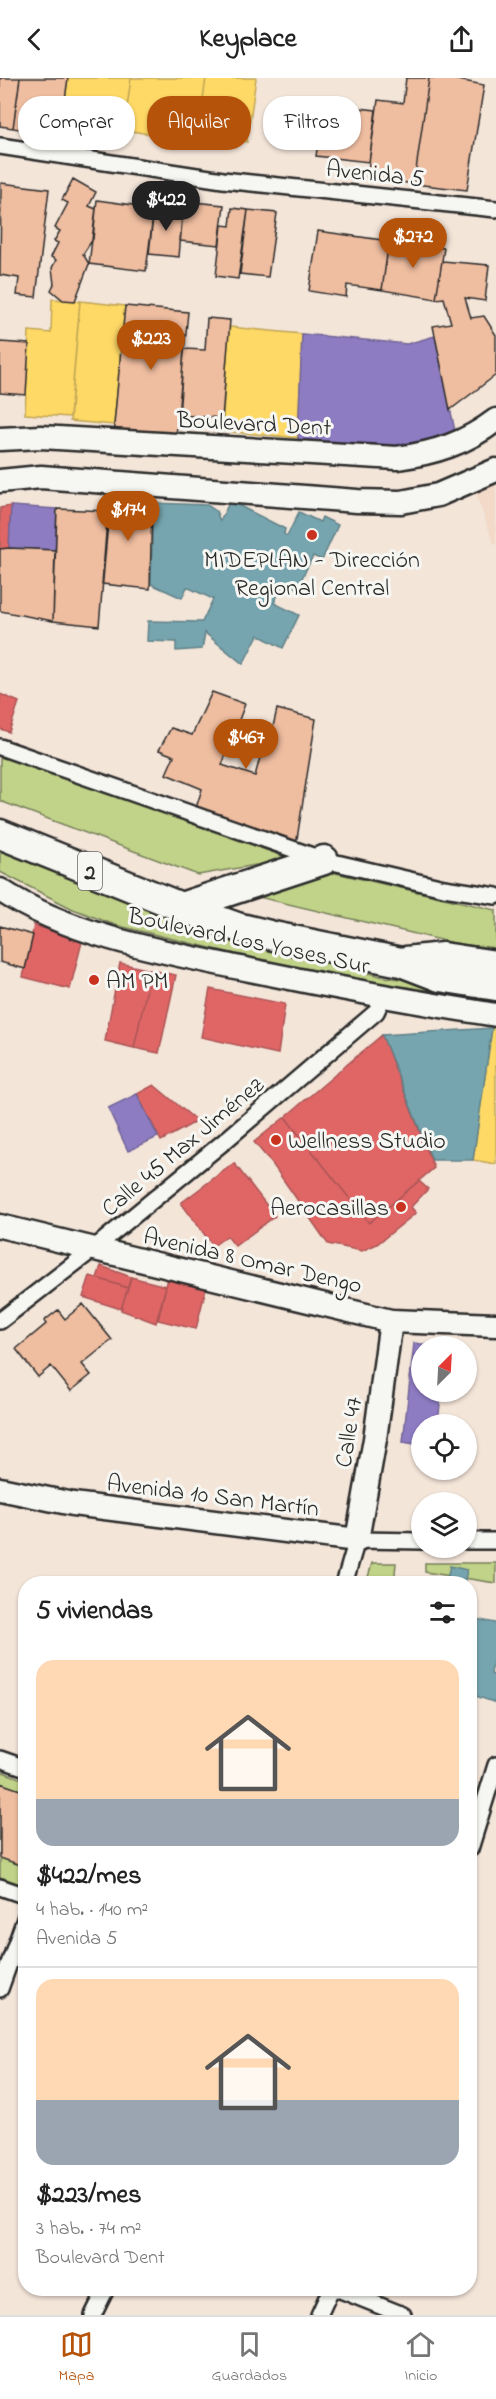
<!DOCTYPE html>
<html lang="es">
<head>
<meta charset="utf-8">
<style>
	:root { --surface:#fff; --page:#f6f6f6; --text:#222; --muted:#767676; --line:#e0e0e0; --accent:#b45309 }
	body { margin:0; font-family:"Indie Flower",sans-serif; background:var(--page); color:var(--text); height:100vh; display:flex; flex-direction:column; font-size:22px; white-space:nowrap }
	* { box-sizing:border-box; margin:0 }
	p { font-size:20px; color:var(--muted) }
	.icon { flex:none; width:33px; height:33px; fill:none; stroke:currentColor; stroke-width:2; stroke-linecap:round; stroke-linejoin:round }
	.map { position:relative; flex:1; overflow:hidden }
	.side { position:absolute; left:18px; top:1498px; width:459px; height:720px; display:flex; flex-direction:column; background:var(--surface); border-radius:24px; box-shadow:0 2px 4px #0004 }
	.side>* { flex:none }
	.top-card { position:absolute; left:18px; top:18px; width:460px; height:54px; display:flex; gap:12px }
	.needle { width:39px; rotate:24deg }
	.controls { position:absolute; left:411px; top:1258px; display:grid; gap:12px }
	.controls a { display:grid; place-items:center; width:66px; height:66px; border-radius:50%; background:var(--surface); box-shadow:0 2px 4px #0004; font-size:30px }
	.price { position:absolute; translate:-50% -51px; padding:0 14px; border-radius:21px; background:var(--accent); color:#fff; font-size:20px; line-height:39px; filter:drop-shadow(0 2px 3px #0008) }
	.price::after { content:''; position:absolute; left:50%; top:36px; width:18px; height:14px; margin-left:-9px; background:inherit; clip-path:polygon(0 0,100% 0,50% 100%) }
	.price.on { background:#222; color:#fff }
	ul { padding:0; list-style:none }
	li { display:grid; align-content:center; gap:12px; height:318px; padding:0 18px }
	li+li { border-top:2px solid var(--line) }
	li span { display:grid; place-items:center; height:186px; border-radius:18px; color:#555 }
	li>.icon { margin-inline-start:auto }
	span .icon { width:108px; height:108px; fill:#fffc; stroke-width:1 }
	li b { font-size:26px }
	h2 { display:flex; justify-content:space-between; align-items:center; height:72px; padding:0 18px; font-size:26px }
	.tag { padding:0 21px; border-radius:24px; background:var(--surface); box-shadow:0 2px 4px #0004; font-size:21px; line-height:54px }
	.tag.on { background:var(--accent); color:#fff }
	header { display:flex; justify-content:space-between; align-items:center; height:78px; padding:0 18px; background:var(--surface); font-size:27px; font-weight:700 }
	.menu { display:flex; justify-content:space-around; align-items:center; height:84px; border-top:2px solid var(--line); background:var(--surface); font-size:16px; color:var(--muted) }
	.menu a { display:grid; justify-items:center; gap:3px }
	.menu .on { color:var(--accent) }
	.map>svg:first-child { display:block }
</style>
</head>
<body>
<header><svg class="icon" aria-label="back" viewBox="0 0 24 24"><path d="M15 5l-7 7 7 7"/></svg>Keyplace<svg class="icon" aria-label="share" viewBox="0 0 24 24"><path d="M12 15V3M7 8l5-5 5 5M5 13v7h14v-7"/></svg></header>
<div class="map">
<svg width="496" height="2237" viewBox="0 0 496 2237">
	<rect width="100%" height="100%" fill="#f4e5d9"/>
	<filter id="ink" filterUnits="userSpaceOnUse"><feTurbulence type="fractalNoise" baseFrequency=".0167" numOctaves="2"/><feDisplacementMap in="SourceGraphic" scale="12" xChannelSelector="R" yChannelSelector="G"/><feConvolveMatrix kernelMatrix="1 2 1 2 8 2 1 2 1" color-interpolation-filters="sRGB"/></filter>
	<g filter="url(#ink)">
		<!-- built -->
		<path fill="#f2d9c8" d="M496,389V467L492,462L472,404Z"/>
		<!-- green -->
		<path fill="#c0d388" stroke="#767f5a" stroke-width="1.5" d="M0,677L291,781L198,797L0,723Z
			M0,773L199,852L384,899L496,913V928L385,912L115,847L73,831L0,794Z
			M327,793L496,832V870L458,866L237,814Z
			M372,1485H396L394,1506H366Z
			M425,1485H496V1505L425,1494Z
			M0,1693L25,1702V1808L0,1799Z"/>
		<!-- homes -->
		<path fill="#ffd966" stroke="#bfa554" stroke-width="1.5" d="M68,0H131L122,65L60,58Z
			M131,0H206L197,63L124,52Z
			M206,0H256L247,64L198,57Z
			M52,221L80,223L70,339L25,336L29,253L51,255Z
			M80,223L125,228L114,347L70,343Z
			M229,249L302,256L298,360L222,353Z
			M492,950H496V1086L473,1082Z"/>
		<!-- shops -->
		<path fill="#e06666" stroke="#aa5454" stroke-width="1.5" d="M11,428L9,470L0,471V430Z
			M0,616L19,624L9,654L0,651Z
			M34,847L82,864L70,911L23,899Z
			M120,885L151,892L134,970L105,963Z
			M151,892L176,897L159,975L134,970Z
			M210,911L285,926L278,976L201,959Z
			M382,957L434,1090L369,1145L285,1039Z
			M154,1007L197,1043L161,1063L137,1016Z
			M285,1039L369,1145L419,1103L428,1111L411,1129L416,1135L377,1166L362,1173L328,1166L273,1087L254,1064Z
			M234,1085L275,1138L235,1168L227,1158L213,1168L181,1125Z
			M101,1188L131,1199L128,1210L97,1200Z
			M90,1198L128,1210L121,1231L83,1219Z
			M131,1199L166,1208L156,1245L121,1232Z
			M168,1200L206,1210L196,1251L158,1242Z"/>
		<!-- offices -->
		<path fill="#8e7cc3" stroke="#706495" stroke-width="1.5" d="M302,256L407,266L435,258L455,353L432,363L376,372L300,368L298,360Z
			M11,428L57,431L55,472L9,470Z
			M137,1016L158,1059L128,1073L108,1030Z
			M414,1265L446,1269H422V1314H455V1318L441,1316L438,1347H422V1367L403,1364Z"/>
		<!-- public -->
		<path fill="#76a5af" stroke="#608087" stroke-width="1.5" d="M230,423L285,451L284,456L287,458L299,434L320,444L322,439L338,447L322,482L313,478L297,510L284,504L274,525L299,537L283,570L258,557L243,586L205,555L202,571L176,573V564L147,563L148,543L202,544L213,521L187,509L182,520L151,506L153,425L207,427L216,433L220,443Z
			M492,950L473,1082H432L382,957Z
			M450,1488L467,1492L464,1506H446Z
			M470,1540L496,1545V1567L491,1596L496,1598V1625L470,1616Z"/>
		<!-- building -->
		<path fill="#efbda0" stroke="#2b2b2b" stroke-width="1.5" d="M0,0H20L13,50L0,48Z
			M20,0H68L60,58L13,50Z
			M406,0H429L414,106L367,99L378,22L403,25Z
			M429,0H448L484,7L467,112L414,106Z
			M324,26L376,32L369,84L316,78Z
			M73,101L96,114L89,128L96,131L93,161L83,176L89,186L75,223L63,222L51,212L54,206L52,190L56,182L51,179L58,165L54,163L60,153L55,150L68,125L62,122Z
			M1,105L49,111L36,219L17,217L19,200L0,197Z
			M97,122L154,130L146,193L89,186Z
			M183,123L224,127L219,167L180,163Z
			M154,130L183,132L179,179L149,176Z
			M232,130L248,132L238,201L216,198L222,147L230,148Z
			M248,132L277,135L268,199L240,196Z
			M318,153L389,163L382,212L347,207L346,219L309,213Z
			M389,163L444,170L436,221L382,212Z
			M442,183L489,187L485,223L465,220L471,240L484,238L496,257V297L450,332L433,248L451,245L444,220L436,221Z
			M125,228L188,234L176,358L116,352L114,347Z
			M207,240L230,242L222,340L179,337L184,271L205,272Z
			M0,264L29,266L26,317L0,315Z
			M109,417L152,420L150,511L102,506Z
			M57,431L109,433L99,548L53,543Z
			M9,470L55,472L53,543L0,533V471Z
			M212,614L245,626L222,687L255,698L265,661L270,662L277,631L316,641L296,767L195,733L202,711L166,696L174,678L159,672L171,650L192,657Z
			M0,848L33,857L25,891L0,884Z
			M83,1226L112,1262L82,1286L91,1297L71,1313L51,1288L38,1299L16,1271L46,1246L44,1243L58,1232L65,1241Z
			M0,1705L26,1714V1789L0,1780Z"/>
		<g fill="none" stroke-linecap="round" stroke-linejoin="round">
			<!-- street casing -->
			<g stroke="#2b2b2b" stroke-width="20">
				<path id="street" d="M0,68L223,102L496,131
					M0,669L324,782L444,810L496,818
					M0,1243L92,1172L226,1062L376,934L383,919
					M466,1463H496
					M344,1506L357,1462L422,1463
					M0,1681L26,1690
					M470,1771L496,1687
					M0,1809L26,1818
					M0,1911L26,1838
					M338,2211L403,2237
					M93,2237L106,2211
					M319,2237L331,2211"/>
			</g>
			<!-- secondary casing -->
			<g stroke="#2b2b2b" stroke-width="27">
				<path id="secondary" d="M0,361L41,359L397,380C435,375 466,365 496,342
					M0,403L41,399L357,423L401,424L438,417L496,392
					M0,812C70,858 168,875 250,892C332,909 413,924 496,937
					M0,1148L391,1243L496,1247
					M0,1411L73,1426L357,1462L375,1361L391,1243"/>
			</g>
			<!-- highway casing -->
			<g stroke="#2b2b2b" stroke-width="33">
				<path id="highway" d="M0,756L181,829L237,849L278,859L401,884L440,899L496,908
					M181,829L324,782
					M406,883L443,879L496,887"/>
			</g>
			<!-- street -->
			<use href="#street" stroke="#f6f6f2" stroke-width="15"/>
			<!-- secondary -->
			<use href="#secondary" stroke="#f6f6f2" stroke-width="22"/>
			<!-- highway -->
			<use href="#highway" stroke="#f6f6f2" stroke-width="28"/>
		</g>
	</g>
	<!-- markers -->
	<g fill="#c8321e" stroke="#f6f6f2" stroke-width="2">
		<circle cx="312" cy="457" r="6"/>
		<circle cx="94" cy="902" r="6"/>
		<circle cx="276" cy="1062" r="6"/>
		<circle cx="401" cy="1129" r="6"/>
	</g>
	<g text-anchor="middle" stroke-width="6" stroke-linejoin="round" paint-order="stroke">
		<!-- shield labels -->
		<rect fill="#f6f6f2" stroke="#686867" stroke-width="1.5" x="78" y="774" width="24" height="38" rx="4.5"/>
		<g font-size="22" font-weight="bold" fill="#2b2b2b">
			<text x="90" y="801">2</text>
		</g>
		<!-- street labels -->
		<g font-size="24" fill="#2b2b2b" stroke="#f6f6f2">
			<text transform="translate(375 95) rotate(6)" y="8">Avenida 5</text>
			<text transform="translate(254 345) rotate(3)" y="8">Boulevard Dent</text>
			<text transform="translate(249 862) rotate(12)" y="8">Boulevard Los Yoses Sur</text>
			<text transform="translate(182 1068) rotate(-40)" y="8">Calle 45 Max Jiménez</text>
			<text transform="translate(253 1182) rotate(13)" y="8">Avenida 8 Omar Dengo</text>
			<text transform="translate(348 1354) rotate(-81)" y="8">Calle 47</text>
			<text transform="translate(213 1417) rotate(7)" y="8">Avenida 10 San Martín</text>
		</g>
		<!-- poi labels -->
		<g font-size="24" fill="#2b2b2b" stroke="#f6f6f2" text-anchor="start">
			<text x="312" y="489" text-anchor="middle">MIDEPLAN - Dirección<tspan x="312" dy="28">Regional Central</tspan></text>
			<text x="106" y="910">AM PM</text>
			<text x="288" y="1070">Wellness Studio</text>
			<text x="389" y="1137" text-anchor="end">Aerocasillas</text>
		</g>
	</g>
</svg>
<div class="controls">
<a><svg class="needle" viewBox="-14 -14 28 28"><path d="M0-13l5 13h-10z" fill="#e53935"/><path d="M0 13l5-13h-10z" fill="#767676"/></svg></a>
<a><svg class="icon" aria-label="locate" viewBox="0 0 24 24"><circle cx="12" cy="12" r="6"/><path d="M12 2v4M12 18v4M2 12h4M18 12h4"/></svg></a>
<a><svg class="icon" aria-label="layers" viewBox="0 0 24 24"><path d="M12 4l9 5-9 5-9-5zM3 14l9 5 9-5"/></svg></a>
</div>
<b class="price on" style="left:166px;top:154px">$422</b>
<b class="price" style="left:413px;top:191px">$272</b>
<b class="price" style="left:151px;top:293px">$223</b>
<b class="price" style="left:128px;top:464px">$174</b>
<b class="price" style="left:246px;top:692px">$467</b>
<div class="top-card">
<a class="tag">Comprar</a>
<a class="tag on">Alquilar</a>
<a class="tag">Filtros</a>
</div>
<section class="side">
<h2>5 viviendas<svg class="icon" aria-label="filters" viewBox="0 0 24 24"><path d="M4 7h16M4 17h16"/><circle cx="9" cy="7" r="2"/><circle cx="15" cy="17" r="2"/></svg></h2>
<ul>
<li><span style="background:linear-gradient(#ffd9b3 75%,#9aa5b1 0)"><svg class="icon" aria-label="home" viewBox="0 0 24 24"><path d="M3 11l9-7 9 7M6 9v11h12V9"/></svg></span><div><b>$422/mes</b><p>4 hab. · 140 m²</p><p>Avenida 5</p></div></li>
<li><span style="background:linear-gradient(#ffd9b3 65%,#9aa5b1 0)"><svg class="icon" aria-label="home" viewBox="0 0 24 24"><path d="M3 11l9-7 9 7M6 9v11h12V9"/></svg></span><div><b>$223/mes</b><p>3 hab. · 74 m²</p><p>Boulevard Dent</p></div></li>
</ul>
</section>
</div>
<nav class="menu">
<a class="on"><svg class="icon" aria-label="map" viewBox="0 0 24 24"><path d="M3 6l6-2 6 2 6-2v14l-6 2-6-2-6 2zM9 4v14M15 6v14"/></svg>Mapa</a>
<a><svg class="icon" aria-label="saved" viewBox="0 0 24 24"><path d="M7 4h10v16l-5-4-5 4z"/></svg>Guardados</a>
<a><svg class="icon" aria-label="home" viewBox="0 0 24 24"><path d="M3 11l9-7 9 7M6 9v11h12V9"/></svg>Inicio</a>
</nav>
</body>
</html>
